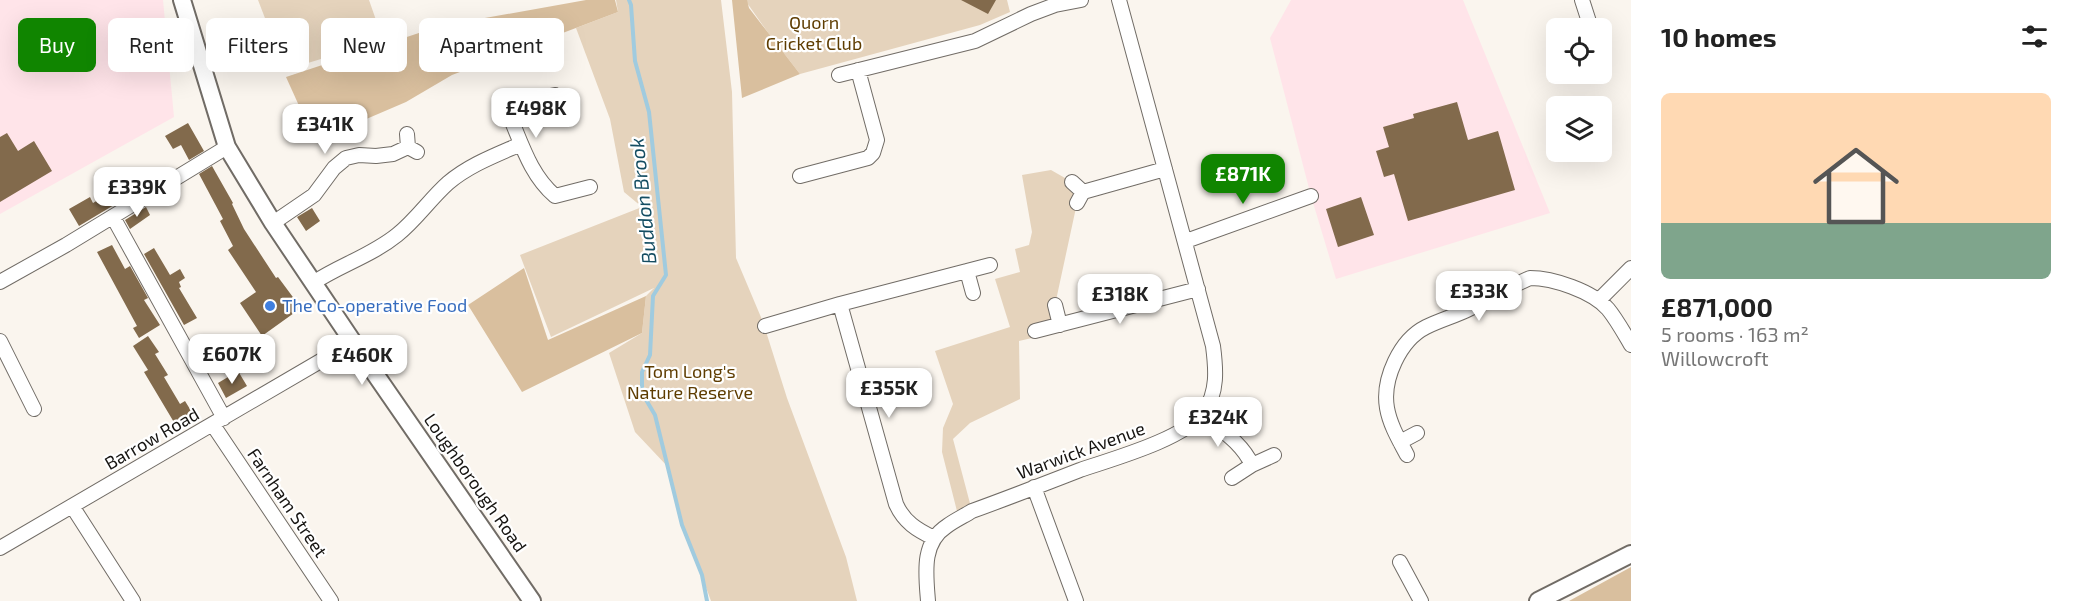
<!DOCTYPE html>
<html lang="en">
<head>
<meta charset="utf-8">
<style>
	:root { --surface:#fff; --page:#f6f6f6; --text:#222; --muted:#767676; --accent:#108500 }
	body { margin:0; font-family:"Exo 2",sans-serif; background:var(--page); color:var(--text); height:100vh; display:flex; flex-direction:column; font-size:22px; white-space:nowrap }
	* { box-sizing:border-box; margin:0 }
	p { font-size:20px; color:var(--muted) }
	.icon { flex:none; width:33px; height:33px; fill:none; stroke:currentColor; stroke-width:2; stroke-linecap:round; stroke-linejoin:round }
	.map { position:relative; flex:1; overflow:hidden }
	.panel { display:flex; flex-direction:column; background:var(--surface); width:450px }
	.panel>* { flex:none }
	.hud { position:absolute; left:18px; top:18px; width:570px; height:54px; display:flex; gap:12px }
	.fabs { position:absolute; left:1546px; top:18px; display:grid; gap:12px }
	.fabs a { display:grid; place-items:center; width:66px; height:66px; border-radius:9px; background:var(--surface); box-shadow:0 6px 24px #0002; font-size:30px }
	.price { position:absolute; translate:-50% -51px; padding:0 14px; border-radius:12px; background:#fff; color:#222; font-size:20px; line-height:39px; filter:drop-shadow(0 2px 3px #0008) }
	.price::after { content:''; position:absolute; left:50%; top:36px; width:18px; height:14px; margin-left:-9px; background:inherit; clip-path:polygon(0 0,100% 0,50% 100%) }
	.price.selected { background:var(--accent); color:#fff }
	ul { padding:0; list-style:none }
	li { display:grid; align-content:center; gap:12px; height:318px; padding:0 30px }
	li span { display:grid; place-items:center; height:186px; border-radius:9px; color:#555 }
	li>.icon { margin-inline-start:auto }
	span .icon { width:108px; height:108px; fill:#fffc; stroke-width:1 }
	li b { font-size:26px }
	h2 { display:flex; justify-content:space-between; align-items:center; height:72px; padding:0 30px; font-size:26px }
	.tag { padding:0 21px; border-radius:9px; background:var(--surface); box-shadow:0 6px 24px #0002; font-size:21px; line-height:54px }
	.tag.selected { background:var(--accent); color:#fff }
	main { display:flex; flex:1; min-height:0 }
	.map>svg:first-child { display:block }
</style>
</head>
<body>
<main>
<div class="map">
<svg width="1631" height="601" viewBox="0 0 1631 601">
	<rect width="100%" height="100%" fill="#faf5ee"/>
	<!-- education -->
	<path fill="#ffe4e9" d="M0,0H163L174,117L0,214Z
		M1291,0H1463L1550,213L1336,279L1311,196L1270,38Z"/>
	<!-- green -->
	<path fill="#e5d3bc" d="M258,0H369L383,40L285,70Z
		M616,0H721L732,92L736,258L763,322L787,398L846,557L857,601H711L681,519L668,467L635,432L609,353L642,333L646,296L654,288L551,337L520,255L642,207L624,192L610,119L576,28L618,12Z
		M745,0H1007L1010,12L980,25L800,74L769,34Z
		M1051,170L1072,182L1077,203L1055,305L1060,325L1036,337L1019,341L1020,399L970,423L953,439L972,511L959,519L942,452L943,428L953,404L935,351L1010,327L995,279L1020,272L1015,249L1029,245L1032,232L1022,175Z"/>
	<!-- forest -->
	<path fill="#d9bf9e" d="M586,0H615L618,12L452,75L406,102L315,141L286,77L440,26Z
		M732,0H747L749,8L800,74L742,98Z
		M524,268L548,340L646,296L642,333L522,392L468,305Z
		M1631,567V601H1569Z"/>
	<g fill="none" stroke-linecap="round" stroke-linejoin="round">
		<!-- stream -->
		<path stroke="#a0cbdf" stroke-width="4" d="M629,0L631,5L635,61L649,112L666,275L653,296L650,355L642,372V393L655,415L682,525L702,575L707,601"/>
	</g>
	<!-- building -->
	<path fill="#826a4c" d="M961,0H996L988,14Z
		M1457,102L1468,140L1498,131L1515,190L1408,221L1394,174L1384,177L1376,151L1389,147L1383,127L1414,118L1413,114Z
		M188,123L204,151L189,160L181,145L173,149L165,136Z
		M7,133L18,151L34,141L52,171L0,202V137Z
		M212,166L233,203L232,204L244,229L276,278L278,277L301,308L262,336L240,303L256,292L228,250L233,246L220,221L223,219L199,174Z
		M134,167L140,176L147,171L154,181L79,226L69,209L90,197L93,203L123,185L118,176Z
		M1361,197L1374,235L1338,247L1326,209Z
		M146,207L150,215L130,229L125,220Z
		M312,208L320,221L306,231L297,217Z
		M112,245L125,269L130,266L148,298L144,300L160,325L139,338L133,328L137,326L97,252Z
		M154,248L170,275L180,269L185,278L179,282L181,287L179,288L197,318L184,325L144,254Z
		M148,336L159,352L155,354L168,375L164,377L180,404L185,401L193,414L175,424L144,372L148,370L133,346Z
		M238,371L247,386L226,398L218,383Z"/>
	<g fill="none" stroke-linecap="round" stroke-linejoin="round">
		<!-- minor casing -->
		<g stroke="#716c66" stroke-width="16">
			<path id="minor" d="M1582,0L1591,28
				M839,75L975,41L1031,14L1055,5L1081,0
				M555,95C533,99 525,105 513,124C524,151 533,177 555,196L590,187
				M407,134L408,147L417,152
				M800,176L868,158L873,153L877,140L858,70
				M1072,182L1083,192L1077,203
				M1083,192L1165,169
				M113,217L224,418
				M273,223L314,195L334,168L346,158L359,155L376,156L393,154L408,147
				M1186,241L1311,196
				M967,271L973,293
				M0,282L66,245L227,147
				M313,283C340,265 371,256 397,235C416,220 430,199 448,183C469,165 496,155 521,144
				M1599,300L1631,268
				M840,304L896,504C904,522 917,530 934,538
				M1055,305L1060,325
				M765,326L840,304L990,265
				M1035,331L1198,289
				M0,341L34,409
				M1203,415C1221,430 1242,443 1252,465
				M213,425L331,601
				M1400,442L1417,433
				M1407,455C1399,440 1390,425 1387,408C1382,379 1400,340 1426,327C1440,320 1455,316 1469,309C1490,299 1509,287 1530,278C1553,278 1592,291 1608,309C1617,320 1624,333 1631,345
				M1232,478L1252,465L1274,455
				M1034,487L1076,601
				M72,506L133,601
				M0,548L353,342
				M1400,562L1421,601
				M928,601C926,574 921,543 947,526C955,520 964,516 972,511C1008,498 1044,484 1080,470C1112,459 1185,439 1204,412C1218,392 1216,369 1213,346L1119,0"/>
		</g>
		<!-- tertiary casing -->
		<g stroke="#716c66" stroke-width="20">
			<path id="tertiary" d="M182,0L227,147L273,223L353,342L532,601
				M1538,601L1631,554"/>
		</g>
		<!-- minor -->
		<use href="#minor" stroke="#fff" stroke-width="14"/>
		<!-- tertiary -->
		<use href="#tertiary" stroke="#fff" stroke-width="16"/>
	</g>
	<!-- markers -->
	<circle fill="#3f7fe0" stroke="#fff" stroke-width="2" cx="270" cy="306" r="6"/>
	<g text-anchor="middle" stroke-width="4.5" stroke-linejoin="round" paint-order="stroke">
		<!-- park labels -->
		<g font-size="18" fill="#5e3c00" stroke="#fff">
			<text x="814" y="29">Quorn<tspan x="814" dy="21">Cricket Club</tspan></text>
			<text x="690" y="378">Tom Long's<tspan x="690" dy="21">Nature Reserve</tspan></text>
		</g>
		<!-- shop labels -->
		<g font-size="18" fill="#366cbe" stroke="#fff" text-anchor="start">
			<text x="282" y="312">The Co-operative Food</text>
		</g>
		<!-- street labels -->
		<g font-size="18" fill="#161411" stroke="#fff">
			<text transform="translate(152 439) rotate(-30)" y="6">Barrow Road</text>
			<text transform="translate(1081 451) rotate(-20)" y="6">Warwick Avenue</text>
			<text transform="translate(475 483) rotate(55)" y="6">Loughborough Road</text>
			<text transform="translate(287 503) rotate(56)" y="6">Farnham Street</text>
		</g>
		<!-- water labels -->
		<g font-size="20" font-style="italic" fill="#144d62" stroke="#fff">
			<text transform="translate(643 201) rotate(-96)" y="7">Buddon Brook</text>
		</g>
	</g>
</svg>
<div class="fabs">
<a><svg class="icon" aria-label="locate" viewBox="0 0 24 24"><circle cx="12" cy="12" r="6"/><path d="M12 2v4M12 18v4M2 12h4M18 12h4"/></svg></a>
<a><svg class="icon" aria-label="layers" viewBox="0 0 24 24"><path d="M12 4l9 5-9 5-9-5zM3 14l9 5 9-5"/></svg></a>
</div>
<b class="price" style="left:536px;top:139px">£498K</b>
<b class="price" style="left:325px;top:155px">£341K</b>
<b class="price selected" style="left:1243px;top:205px">£871K</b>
<b class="price" style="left:137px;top:218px">£339K</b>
<b class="price" style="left:1479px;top:322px">£333K</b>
<b class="price" style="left:1120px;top:325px">£318K</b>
<b class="price" style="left:232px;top:385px">£607K</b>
<b class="price" style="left:362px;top:386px">£460K</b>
<b class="price" style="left:889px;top:419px">£355K</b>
<b class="price" style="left:1218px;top:448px">£324K</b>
<div class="hud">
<a class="tag selected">Buy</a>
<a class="tag">Rent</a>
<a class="tag">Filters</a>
<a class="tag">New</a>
<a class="tag">Apartment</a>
</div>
</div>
<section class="panel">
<h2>10 homes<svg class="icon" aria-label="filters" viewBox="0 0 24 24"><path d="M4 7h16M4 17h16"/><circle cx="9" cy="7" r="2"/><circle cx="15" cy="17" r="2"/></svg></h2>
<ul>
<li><span style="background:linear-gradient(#ffd9b3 70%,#7fa58c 0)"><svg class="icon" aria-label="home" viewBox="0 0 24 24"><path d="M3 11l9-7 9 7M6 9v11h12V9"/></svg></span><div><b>£871,000</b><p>5 rooms · 163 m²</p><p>Willowcroft</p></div></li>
</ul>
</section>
</main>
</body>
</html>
